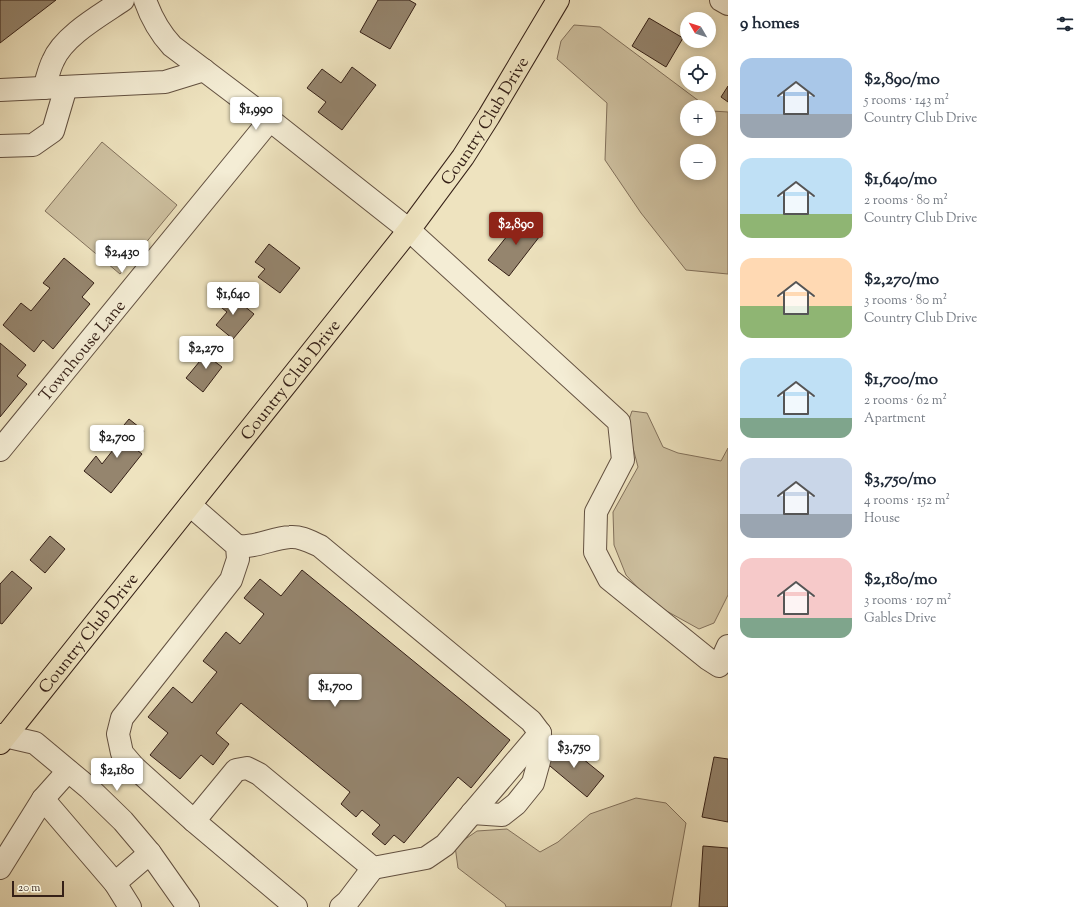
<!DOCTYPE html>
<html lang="en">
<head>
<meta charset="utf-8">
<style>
	:root { --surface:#fff; --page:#f2f2f3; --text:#1f2937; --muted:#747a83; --accent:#8f2418 }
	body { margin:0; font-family:"Sorts Mill Goudy",serif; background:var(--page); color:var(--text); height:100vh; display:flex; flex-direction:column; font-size:15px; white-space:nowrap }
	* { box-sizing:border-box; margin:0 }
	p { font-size:13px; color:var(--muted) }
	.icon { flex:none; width:22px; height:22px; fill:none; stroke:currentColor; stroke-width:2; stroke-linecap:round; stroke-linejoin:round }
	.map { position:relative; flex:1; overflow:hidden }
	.panel { display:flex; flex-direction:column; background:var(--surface); width:360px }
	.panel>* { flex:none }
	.needle { width:26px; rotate:309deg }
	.fabs { position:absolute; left:680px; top:12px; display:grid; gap:8px }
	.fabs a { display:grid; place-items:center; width:36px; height:36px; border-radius:50%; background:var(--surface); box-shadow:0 2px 10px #0003; font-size:20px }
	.scale { position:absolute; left:12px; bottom:10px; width:52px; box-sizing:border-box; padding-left:4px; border:2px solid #352017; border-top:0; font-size:11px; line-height:14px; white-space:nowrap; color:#352017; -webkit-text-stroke:3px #f4edd5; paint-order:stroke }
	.price { position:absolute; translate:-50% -34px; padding:0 9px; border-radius:4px; background:#fff; color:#222; font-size:13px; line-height:26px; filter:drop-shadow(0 1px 2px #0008) }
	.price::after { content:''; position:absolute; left:50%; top:24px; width:12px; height:9px; margin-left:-6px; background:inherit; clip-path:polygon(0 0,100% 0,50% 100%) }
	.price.selected { background:var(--accent); color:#fff }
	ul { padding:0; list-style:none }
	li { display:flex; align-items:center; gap:12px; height:100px; padding:0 12px }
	li span { display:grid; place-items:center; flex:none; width:112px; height:80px; border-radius:12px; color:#555 }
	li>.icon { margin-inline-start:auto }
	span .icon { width:48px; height:48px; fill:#fffc; stroke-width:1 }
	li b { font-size:17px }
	h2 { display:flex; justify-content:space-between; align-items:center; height:48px; padding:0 12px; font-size:17px }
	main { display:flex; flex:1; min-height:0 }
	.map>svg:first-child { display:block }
</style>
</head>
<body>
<main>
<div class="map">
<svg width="728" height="907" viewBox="0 0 728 907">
	<rect width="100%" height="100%" fill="#eee3bf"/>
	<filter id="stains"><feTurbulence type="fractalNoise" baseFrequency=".005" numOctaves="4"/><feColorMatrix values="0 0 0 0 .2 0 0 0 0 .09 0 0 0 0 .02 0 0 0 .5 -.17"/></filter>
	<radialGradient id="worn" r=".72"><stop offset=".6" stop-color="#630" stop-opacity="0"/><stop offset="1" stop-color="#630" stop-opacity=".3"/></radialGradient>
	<!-- green -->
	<path fill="#cfc2a2" stroke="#82715c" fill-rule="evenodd" d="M574,25L600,27L707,107H687V129H709V109L712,111L728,112V274L686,270L641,213L605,160L607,103L557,59L561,41ZM687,151H709V173H687Z
		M102,142L177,205L120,274L45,211Z
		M632,411L647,413L663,447L678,453L721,461L728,448V595L714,623L699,629L652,603L626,575L614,545L613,512L638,467L627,425Z
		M636,798L666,803L686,823L671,907H506L505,904L458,868L455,846L477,831L507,829L540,852L558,842L590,814Z"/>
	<!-- building -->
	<path fill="#95856e" stroke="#352017" d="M0,0H56L0,43Z
		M378,0H409L416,4L390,49L360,32Z
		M649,18L683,38L666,67L632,46Z
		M352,67L376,85L342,130L318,112L326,102L307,88L322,69L341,83Z
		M728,86V102L721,97Z
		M523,216L543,232L509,276L488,260Z
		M269,244L300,268L280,293L258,277L265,269L255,262Z
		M64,258L94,283L82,297L90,304L53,349L43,340L34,352L3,325L21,303L31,311L50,288L43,283Z
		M227,292L254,314L233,339L216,325L227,312L217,304Z
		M0,343L26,365L17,376L27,384L0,417Z
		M213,345L222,352L214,361L222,367L203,392L186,378Z
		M129,419L144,431L132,446L142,454L111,493L84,471L96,456L102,464L124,436L119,431Z
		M50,536L65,549L45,573L30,560Z
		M302,570L510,740L471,788L458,777L404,843L394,835L385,845L372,834L380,825L362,810L356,817L341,804L350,792L241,703L216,733L229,744L213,765L201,755L180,779L150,755L168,733L148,717L173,687L192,703L217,672L203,661L226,632L240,644L264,614L244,598L260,579L281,596Z
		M12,571L32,588L2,624L0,623V584Z
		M561,741L604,776L587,797L544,761Z
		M714,757L728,759V822L702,817Z
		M703,846L728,848V907H699Z"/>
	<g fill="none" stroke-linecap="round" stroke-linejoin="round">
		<!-- minor casing -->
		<g stroke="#635141" stroke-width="24">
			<g id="minor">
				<path d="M145,0C151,17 159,32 172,46L270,120L409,230L619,422L623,460L596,512L595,552L609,579L708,659L719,666L728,646"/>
				<path d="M721,0L728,4"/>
				<path d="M44,88C47,79 49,69 53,61C63,36 101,15 123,0"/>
				<path d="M0,90L165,82L204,70"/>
				<path d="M0,146L33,145L53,131L66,87"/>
				<path id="s1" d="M0,450L270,120"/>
				<path d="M190,505L237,546L238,559L231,580L122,718L118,734L122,753L134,767L194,821L296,907"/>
				<path d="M237,546C256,548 272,538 290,537C301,536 311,542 320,546L531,721L540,733L541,754L533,783L516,804L502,815L472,813"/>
				<path d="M0,735L35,743L89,788L123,821L150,853L188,907"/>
				<path d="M43,799L115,883"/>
				<path d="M194,821L236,770L247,768L259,774L373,868L426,858L445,845L540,733"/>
				<path d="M0,868L43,799L68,771"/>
				<path d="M130,907L115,883L150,853"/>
				<path d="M341,907L348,901L373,868"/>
			</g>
		</g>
		<!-- major casing -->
		<g stroke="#352017" stroke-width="24">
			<g id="major">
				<path id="s2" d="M0,743L409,230L463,157L489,116L558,0"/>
			</g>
		</g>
		<!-- minor -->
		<use href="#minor" stroke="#f4edd5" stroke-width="22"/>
		<!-- major -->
		<use href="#major" stroke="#eee3bf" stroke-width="22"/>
	</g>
	<g text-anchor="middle" stroke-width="3.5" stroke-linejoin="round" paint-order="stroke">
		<!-- street labels -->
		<g font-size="17" fill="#352017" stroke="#f4edd5">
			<text dy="6" stroke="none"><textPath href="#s2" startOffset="789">Country Club Drive</textPath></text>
			<text dy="6" stroke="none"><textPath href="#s1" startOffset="129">Townhouse Lane</textPath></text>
			<text dy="6" stroke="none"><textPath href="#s2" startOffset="465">Country Club Drive</textPath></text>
			<text dy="6" stroke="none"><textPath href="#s2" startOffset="141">Country Club Drive</textPath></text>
		</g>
	</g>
	<rect width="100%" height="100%" filter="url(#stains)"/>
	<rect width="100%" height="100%" fill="url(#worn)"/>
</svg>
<div class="fabs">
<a><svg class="needle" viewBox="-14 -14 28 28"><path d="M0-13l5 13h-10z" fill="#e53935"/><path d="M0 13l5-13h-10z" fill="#747a83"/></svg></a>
<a><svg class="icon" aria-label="locate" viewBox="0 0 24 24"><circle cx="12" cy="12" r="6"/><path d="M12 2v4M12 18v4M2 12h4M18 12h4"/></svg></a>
<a>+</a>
<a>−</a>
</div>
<div class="scale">20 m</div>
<b class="price" style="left:256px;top:131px">$1,990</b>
<b class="price selected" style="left:516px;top:246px">$2,890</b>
<b class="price" style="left:122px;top:274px">$2,430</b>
<b class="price" style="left:233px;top:316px">$1,640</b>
<b class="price" style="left:206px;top:370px">$2,270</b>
<b class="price" style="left:117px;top:459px">$2,700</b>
<b class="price" style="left:335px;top:708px">$1,700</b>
<b class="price" style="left:574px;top:769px">$3,750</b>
<b class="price" style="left:117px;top:792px">$2,180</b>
</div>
<section class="panel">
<h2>9 homes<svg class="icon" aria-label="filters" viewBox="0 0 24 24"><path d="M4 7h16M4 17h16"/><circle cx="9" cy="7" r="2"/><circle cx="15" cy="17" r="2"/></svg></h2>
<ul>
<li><span style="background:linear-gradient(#a9c7e8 70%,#9aa5b1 0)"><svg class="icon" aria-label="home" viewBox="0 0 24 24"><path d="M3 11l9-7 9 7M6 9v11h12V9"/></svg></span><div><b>$2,890/mo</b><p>5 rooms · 143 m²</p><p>Country Club Drive</p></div></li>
<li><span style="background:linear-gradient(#bfe0f5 70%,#8fb573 0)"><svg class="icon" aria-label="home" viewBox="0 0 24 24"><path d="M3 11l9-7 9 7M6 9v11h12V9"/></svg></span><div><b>$1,640/mo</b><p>2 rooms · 80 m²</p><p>Country Club Drive</p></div></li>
<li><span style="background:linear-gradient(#ffd9b3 60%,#8fb573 0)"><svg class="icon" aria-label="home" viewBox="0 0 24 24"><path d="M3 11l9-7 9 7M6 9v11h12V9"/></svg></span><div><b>$2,270/mo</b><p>3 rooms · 80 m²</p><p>Country Club Drive</p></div></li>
<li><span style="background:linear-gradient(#bfe0f5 75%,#7fa58c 0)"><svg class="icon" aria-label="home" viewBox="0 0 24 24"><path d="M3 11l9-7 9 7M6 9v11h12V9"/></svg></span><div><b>$1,700/mo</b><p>2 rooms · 62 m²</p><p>Apartment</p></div></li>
<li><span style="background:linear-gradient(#c9d6e8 70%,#9aa5b1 0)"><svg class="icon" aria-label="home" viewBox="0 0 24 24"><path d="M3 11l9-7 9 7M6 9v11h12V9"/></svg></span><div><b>$3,750/mo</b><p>4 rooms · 152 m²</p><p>House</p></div></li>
<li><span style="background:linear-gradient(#f6c9c9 75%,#7fa58c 0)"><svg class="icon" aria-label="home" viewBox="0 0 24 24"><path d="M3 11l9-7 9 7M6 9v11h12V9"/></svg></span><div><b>$2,180/mo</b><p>3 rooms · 107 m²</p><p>Gables Drive</p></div></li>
</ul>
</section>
</main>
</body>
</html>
